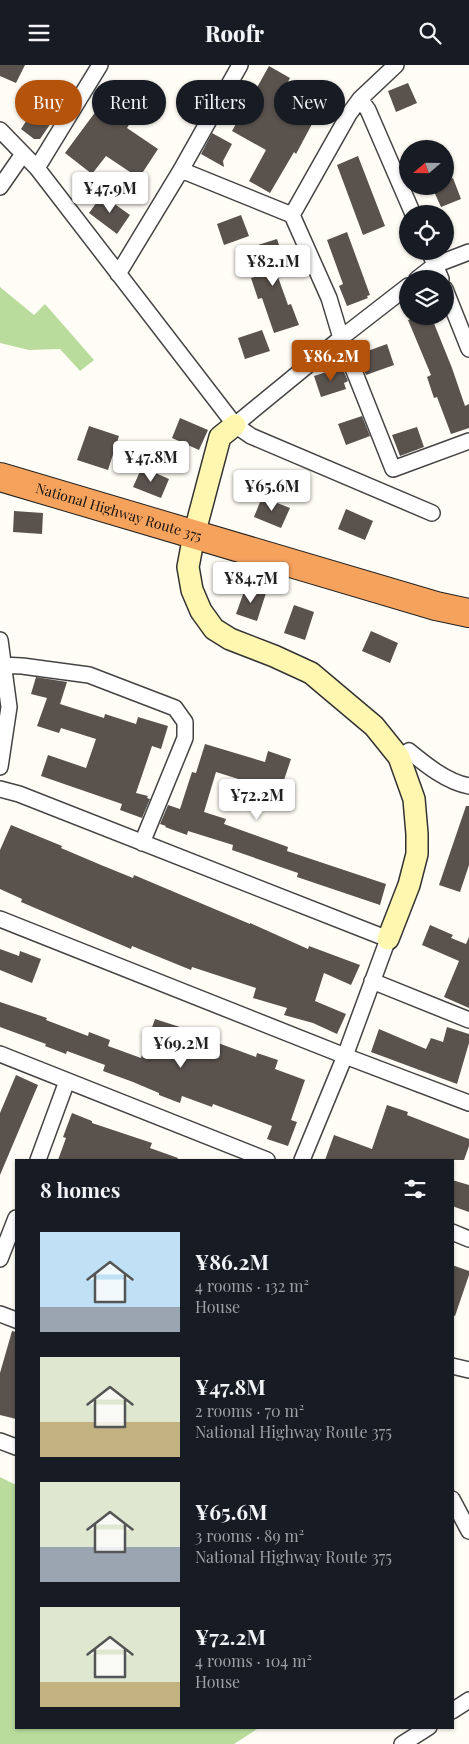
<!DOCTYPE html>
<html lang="en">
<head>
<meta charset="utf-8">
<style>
	:root { --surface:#171b24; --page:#20242c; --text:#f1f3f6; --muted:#9ea1a6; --accent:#b45309 }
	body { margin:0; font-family:"Playfair Display",serif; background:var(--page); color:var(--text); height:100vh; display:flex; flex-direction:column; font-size:19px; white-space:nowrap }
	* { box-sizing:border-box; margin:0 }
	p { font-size:16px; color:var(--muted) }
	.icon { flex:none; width:28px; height:28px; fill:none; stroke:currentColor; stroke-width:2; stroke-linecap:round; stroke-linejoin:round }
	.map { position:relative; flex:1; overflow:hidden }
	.details { position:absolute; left:15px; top:1094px; width:439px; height:570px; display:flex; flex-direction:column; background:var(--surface); border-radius:0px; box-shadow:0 1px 4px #0004 }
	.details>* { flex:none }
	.top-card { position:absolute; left:15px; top:15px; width:440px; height:45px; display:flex; gap:10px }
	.needle { width:32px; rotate:250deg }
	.tools { position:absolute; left:399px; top:75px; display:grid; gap:10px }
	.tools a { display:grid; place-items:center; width:55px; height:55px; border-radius:50%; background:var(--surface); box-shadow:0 1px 4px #0004; font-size:25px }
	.price { position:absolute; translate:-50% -42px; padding:0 11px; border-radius:5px; background:#fff; color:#222; font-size:16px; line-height:32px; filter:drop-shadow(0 1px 2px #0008) }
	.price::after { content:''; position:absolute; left:50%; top:30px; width:15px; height:11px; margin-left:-8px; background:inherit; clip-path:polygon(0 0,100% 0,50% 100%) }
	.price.active { background:var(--accent); color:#fff }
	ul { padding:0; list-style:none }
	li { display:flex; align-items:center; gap:15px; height:125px; padding:0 25px }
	li span { display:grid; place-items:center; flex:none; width:140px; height:100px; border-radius:0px; color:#555 }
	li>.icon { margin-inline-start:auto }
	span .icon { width:60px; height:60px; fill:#fffc; stroke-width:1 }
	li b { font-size:21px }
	h2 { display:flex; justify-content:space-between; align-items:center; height:60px; padding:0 25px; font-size:21px }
	.tag { padding:0 18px; border-radius:22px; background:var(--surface); box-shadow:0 1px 4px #0004; font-size:18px; line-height:45px }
	.tag.active { background:var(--accent); color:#fff }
	header { display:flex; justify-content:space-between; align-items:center; height:65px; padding:0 25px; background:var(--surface); font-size:22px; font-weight:800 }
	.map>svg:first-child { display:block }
</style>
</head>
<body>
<header><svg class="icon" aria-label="menu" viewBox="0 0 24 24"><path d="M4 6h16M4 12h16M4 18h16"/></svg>Roofr<svg class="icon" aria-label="search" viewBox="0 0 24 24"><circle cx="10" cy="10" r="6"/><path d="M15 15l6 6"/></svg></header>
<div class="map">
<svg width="469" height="1679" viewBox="0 0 469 1679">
	<rect width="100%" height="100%" fill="#fffdf5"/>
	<!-- forest -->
	<path fill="#b9dc9c" d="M0,222L34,250L45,239L94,295L80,306L60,284L29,285L0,278Z
		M0,1412L16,1420V1662L258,1663L257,1664L234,1679H0Z"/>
	<!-- building -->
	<path fill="#5a524d" d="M0,0H25L16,18L0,11Z
		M269,1L290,13L283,26L319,46L296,89L294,87L270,128L249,116L266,85L232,66L247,39L245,38L253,24L255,26Z
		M408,18L417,38L396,47L388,26Z
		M40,35L58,48L40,74H34L21,64Z
		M102,38L130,58L127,63L158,84L139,113L106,91L92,109L65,88Z
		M212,68L232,79L223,96L224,102L201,89Z
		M358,91L385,161L363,170L337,100Z
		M453,113L461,134L441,142L432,122L445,121V117Z
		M102,130L130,150L117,169L89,148Z
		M241,150L249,171L224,180L217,159Z
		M347,167L370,230L367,231L368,233L347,241L339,221L343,219L327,175Z
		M277,174L284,195L273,198L288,240L291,239L299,260L274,268L262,233L258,234L251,213L261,210L252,182Z
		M418,251H431L452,303L465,341L469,339V363L451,369L437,332L434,333L427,312L431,310L408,255Z
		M262,265L270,286L245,294L238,273Z
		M387,279L394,300L366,310L360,296L364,294L362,288Z
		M342,302L348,316L344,318L346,324L321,332L314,311Z
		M362,351L370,371L346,380L338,359Z
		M180,353L208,365L199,385L172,373Z
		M89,361L119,371L108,405L77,395Z
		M417,362L424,382L400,391L392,370Z
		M142,402L169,414L161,433L133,422Z
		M262,432L290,443L281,463L254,452Z
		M346,444L373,456L365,475L338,464Z
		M14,446L43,448L42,469L13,467Z
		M246,521L266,528L257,556L236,549Z
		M294,540L314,547L305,575L284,568Z
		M371,566L398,578L390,598L362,586Z
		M36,612L67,617L60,639L104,653L105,649L136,659L138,652L168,661L161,684L152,681L136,728L148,731L147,733L150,734L142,753L120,745L122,739L41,711L48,690L86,703L96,674L61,663L59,668L37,661L47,633L31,629Z
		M205,679L265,697L268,686L291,694L278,733L256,726L258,720L216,707L204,747L226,754L224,759L288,782L287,786L386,819L380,840L297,812L298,808L232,785L233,780L188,766L187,770L165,762L166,761L160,759L168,740L180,744L192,707L196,708Z
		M466,741H469V800L460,827L439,820Z
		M11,760L62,781L61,783L101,800L133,813L134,810L250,859V858L308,884L309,881L360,900L351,920L324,908L315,936L346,949L337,969L313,958L284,950L287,943L253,933L256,923L192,902L191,905L132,881L131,884L21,837L22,834L0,824V785Z
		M430,860L453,870L451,873L466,879L469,872V943L444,932L459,896L422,880Z
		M0,884L19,891L20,886L41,894L32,918L0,905Z
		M0,937L47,953L46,955L88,971L89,967L110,975L108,981L141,993L155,954L211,972L210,975L256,992L257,988L278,995L275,1004L305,1015L291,1055L297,1057L288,1081L267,1074L272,1061L213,1039L212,1042L182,1031L180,1038L159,1030V1028L133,1017L103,1006L105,1000L67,986L66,989L45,981L46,979L0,962Z
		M447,962L469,969V978L457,1019L371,987L379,964L426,984L431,973L443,977Z
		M16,1010L38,1020L0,1110V1048Z
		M387,1040L408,1047L407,1050L469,1074V1081L464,1095H325L334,1070L372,1084Z
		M72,1048L92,1056V1058L152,1078L150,1083L178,1093L177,1095H58L66,1073L63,1072Z
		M452,1115L469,1120V1147L452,1141Z
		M452,1200L469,1206V1210L455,1251L452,1250Z
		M12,1266L16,1267V1354L0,1350V1308Z"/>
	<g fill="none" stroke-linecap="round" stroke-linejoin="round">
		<!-- street casing -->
		<g stroke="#444" stroke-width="18">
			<path id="street" d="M396,0L360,34L349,49L292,150L329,233L341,273L393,404L469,376
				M360,34L368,45L413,149
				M0,65L37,103L235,360L251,371L432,448
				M37,103L100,0
				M181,105L292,150
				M0,122L23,89
				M429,186L441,214
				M118,209L181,105L240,0
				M417,214L435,200L469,187
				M445,224L469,284
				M235,360L341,273L408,221
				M0,575L9,642L0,702
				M0,600L22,601L89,610L175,643L185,657V673L142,778
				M399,692L409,686C426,700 447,717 469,721
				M0,724L19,729L388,874L345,991L302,1095
				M0,854L345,991L469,1038
				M372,916L469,955
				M0,989L267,1095
				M38,1095L67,1016
				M452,1167L469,1174
				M0,1194L16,1153
				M0,1249L16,1255
				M452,1301L469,1305
				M0,1376L16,1382
				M452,1434L469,1466
				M452,1646L469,1635
				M402,1679L429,1662"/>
		</g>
		<!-- secondary casing -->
		<g stroke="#333" stroke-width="24">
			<path id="secondary" d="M235,360L220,372L194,470L188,502L192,525L201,546L214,564L230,574L274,591L311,608L374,661L399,692L414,734L417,769V789L409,820L388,874"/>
		</g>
		<!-- highway casing -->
		<g stroke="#222" stroke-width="30">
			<g id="highway">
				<path id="s1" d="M0,412L436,541L469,548"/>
			</g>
		</g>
		<!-- street -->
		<use href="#street" stroke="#fff" stroke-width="15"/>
		<!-- secondary -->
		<use href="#secondary" stroke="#fff6b0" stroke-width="21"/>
		<!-- highway -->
		<use href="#highway" stroke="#f5a25d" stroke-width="28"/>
	</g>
	<g text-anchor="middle" stroke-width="5" stroke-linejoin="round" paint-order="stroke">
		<!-- street labels -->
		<g font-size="14" fill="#111" stroke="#fff">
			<text dy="5" stroke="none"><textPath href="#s1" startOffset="124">National Highway Route 375</textPath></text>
		</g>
	</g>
</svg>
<div class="tools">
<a><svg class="needle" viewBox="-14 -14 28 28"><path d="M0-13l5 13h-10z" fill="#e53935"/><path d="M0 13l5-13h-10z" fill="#9ea1a6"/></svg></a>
<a><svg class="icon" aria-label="locate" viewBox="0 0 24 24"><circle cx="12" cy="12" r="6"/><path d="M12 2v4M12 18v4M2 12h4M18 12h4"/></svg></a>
<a><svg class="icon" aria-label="layers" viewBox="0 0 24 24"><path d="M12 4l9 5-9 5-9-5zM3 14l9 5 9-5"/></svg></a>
</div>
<b class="price" style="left:110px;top:149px">¥47.9M</b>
<b class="price" style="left:273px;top:222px">¥82.1M</b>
<b class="price active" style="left:331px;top:317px">¥86.2M</b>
<b class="price" style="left:151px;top:418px">¥47.8M</b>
<b class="price" style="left:272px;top:447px">¥65.6M</b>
<b class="price" style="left:251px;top:539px">¥84.7M</b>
<b class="price" style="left:257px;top:756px">¥72.2M</b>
<b class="price" style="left:181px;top:1004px">¥69.2M</b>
<div class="top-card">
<a class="tag active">Buy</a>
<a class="tag">Rent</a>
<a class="tag">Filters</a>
<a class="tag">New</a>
</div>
<section class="details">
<h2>8 homes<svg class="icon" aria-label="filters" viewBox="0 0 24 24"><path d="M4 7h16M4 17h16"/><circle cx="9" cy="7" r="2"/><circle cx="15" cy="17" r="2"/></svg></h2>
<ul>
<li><span style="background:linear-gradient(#bfe0f5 75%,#9aa5b1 0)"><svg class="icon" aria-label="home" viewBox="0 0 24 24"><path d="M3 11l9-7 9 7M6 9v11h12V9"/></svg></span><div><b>¥86.2M</b><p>4 rooms · 132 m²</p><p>House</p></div></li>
<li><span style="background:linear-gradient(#dfe7d0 65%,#c2b280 0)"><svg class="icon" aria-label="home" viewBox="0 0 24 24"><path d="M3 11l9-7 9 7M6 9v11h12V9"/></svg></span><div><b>¥47.8M</b><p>2 rooms · 70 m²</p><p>National Highway Route 375</p></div></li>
<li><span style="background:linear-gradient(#dfe7d0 65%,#9aa5b1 0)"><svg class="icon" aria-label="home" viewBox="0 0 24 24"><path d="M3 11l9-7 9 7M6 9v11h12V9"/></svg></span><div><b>¥65.6M</b><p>3 rooms · 89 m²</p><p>National Highway Route 375</p></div></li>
<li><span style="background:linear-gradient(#dfe7d0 75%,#c2b280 0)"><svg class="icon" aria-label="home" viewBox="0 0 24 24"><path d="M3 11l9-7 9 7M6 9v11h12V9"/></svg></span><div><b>¥72.2M</b><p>4 rooms · 104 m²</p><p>House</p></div></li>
</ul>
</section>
</div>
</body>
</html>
